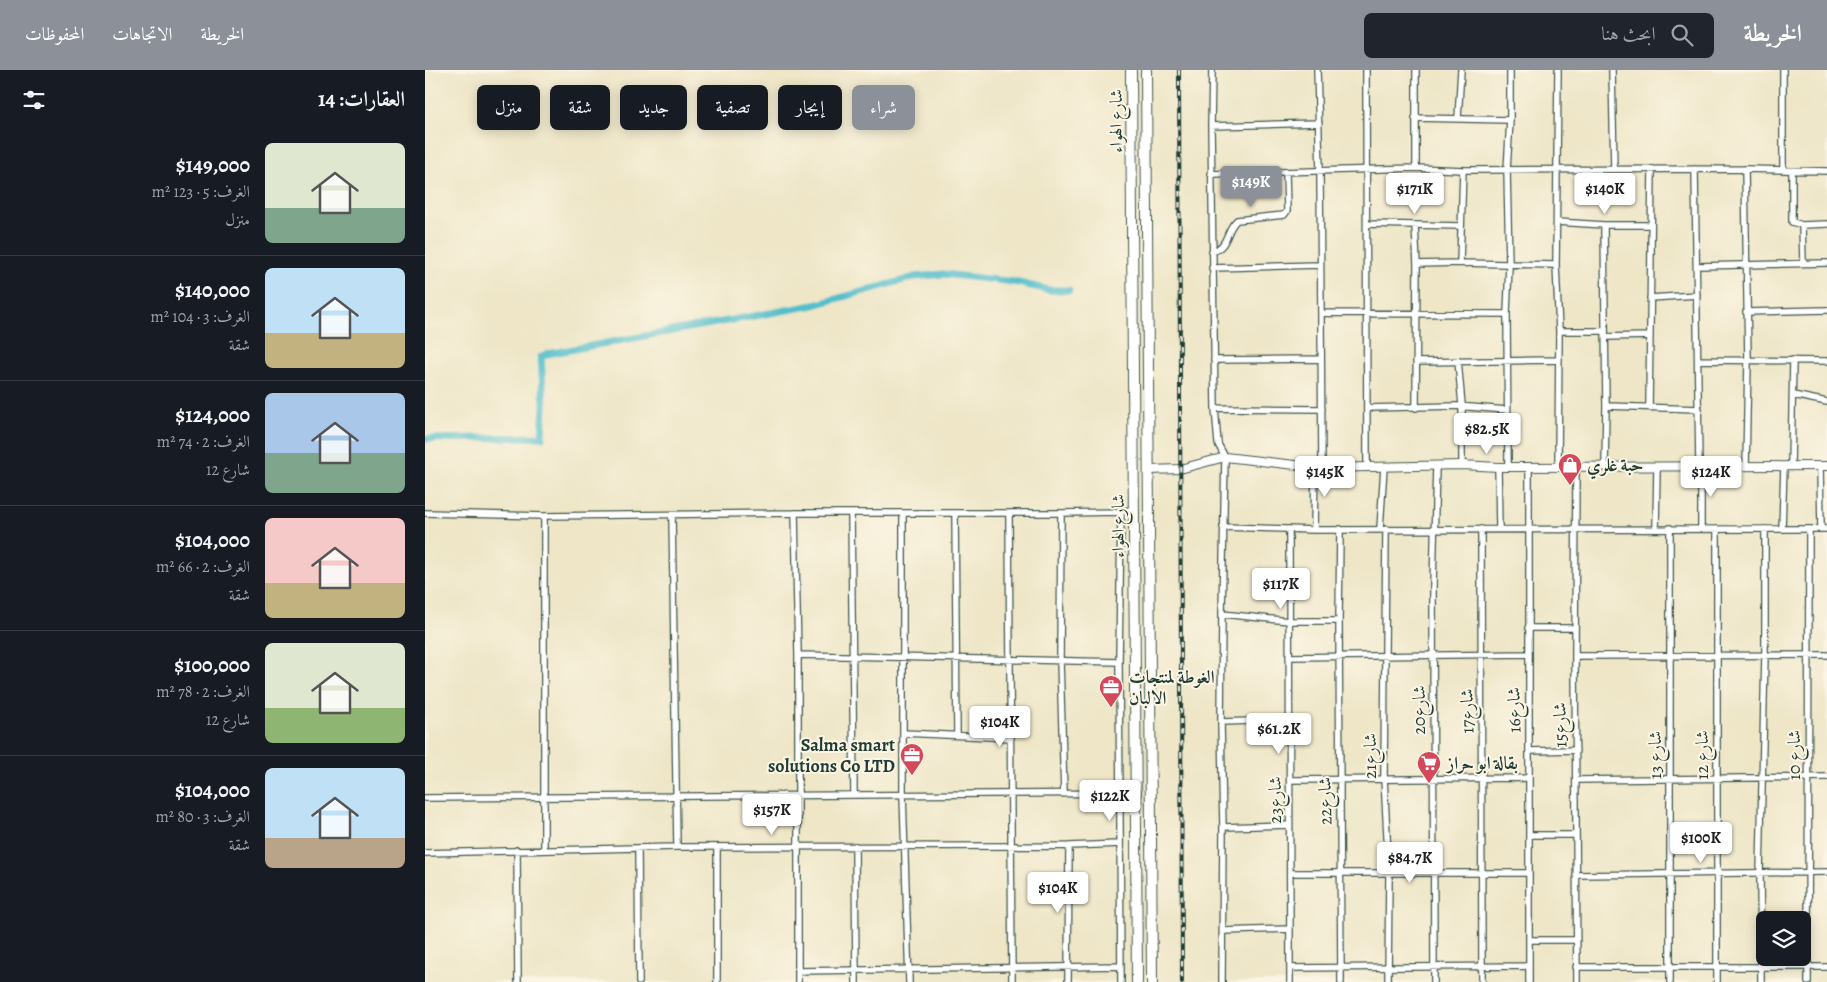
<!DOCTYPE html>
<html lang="ar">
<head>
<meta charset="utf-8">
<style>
	:root { --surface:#171b24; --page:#20242c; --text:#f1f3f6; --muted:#9ea1a6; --line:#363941; --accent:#8c9099 }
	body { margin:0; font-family:Alegreya,Amiri,serif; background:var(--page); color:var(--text); direction:rtl; height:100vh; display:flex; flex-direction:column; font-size:19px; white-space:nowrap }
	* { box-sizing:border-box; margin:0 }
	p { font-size:16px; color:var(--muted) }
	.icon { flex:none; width:28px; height:28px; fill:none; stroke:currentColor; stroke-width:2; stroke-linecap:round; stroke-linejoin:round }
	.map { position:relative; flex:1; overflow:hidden; direction:ltr }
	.sheet { display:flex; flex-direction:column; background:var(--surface); width:425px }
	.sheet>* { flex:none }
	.top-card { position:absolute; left:15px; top:15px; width:475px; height:45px; direction:rtl; display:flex; gap:10px }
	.controls { position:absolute; left:1331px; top:841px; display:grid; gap:10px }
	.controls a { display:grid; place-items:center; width:55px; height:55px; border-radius:8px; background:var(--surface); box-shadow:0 2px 12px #0003; font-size:25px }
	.price { position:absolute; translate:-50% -42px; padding:0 11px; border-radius:5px; background:#fff; color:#222; font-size:16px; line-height:32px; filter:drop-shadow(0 1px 2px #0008) }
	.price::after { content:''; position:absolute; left:50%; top:30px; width:15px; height:11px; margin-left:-8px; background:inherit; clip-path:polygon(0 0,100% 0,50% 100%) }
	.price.current { background:var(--accent); color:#fff }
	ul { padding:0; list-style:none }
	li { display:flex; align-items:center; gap:15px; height:125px; padding:0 20px }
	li+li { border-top:1px solid var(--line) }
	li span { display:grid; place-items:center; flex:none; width:140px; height:100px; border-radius:8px; color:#555 }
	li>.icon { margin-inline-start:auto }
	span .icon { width:60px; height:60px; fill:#fffc; stroke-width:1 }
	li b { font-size:21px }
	h2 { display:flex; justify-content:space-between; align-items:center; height:60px; padding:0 20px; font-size:21px }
	.pill { padding:0 18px; border-radius:8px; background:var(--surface); box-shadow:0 2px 12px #0003; font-size:18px; line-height:45px }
	.pill.current { background:var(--accent); color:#fff }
	header { display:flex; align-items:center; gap:30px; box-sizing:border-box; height:70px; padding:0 25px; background:var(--accent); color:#fff }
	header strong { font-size:24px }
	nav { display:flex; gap:28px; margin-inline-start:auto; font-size:18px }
	.search { width:350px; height:45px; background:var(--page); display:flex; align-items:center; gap:12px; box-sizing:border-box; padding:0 18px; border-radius:8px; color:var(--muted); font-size:19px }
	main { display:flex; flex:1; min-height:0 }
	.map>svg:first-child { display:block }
</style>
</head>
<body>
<header>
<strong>الخريطة</strong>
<div class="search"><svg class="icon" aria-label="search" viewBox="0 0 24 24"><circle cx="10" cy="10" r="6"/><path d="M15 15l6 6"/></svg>ابحث هنا</div>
<nav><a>الخريطة</a><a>الاتجاهات</a><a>المحفوظات</a></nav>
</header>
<main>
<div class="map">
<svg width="1402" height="912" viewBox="0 0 1402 912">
	<rect width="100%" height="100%" fill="#fcf5e5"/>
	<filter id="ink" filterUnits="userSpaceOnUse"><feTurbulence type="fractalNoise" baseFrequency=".02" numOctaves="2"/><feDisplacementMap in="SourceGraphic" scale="10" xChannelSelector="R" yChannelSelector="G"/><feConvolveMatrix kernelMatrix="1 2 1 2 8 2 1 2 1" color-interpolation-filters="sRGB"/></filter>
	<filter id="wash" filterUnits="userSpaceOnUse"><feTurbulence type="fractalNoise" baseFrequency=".0096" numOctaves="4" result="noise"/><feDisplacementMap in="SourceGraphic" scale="20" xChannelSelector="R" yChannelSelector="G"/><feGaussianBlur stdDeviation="1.12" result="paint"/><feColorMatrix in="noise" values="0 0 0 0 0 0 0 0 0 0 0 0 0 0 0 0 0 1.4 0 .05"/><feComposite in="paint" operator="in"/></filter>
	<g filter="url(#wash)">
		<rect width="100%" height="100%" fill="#eee6c7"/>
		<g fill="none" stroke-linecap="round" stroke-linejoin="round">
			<!-- canal -->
			<path stroke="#52becc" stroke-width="7" d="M0,369L117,367L119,335L116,287L122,284L389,235L490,207L518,204L589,212L624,220H644"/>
		</g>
	</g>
	<g filter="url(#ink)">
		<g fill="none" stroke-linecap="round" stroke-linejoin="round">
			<!-- minor casing -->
			<g stroke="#3e564a" stroke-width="8">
				<path id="minor" d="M787,0L786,56L790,338L793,374L800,387L797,544L796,652L798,757L797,912
					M892,0L895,101L897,398
					M941,0L942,397
					M991,0V98
					M1133,0L1131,195L1134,261L1133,397
					M1187,0L1189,99
					M1358,0V100
					M990,48L1085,50
					M1033,48L1036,0
					M786,56L894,53
					M1270,99L1274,398
					M1320,99L1323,290L1321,396
					M1367,101V152L1377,155L1402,154
					M786,104L991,98L1038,100L1320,99L1402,101
					M1132,152L1179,155H1226
					M943,154L1036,156
					M990,155L992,194L991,338
					M1179,155L1181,336L1180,397
					M1377,155L1378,192
					M787,182C805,175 800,160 812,150L859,145L862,141L861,102
					M1035,193L1038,100
					M992,194L1035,193L1131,195
					M1273,196L1402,193
					M787,198L894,195
					M1225,228L1272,225
					M1321,242L1402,240
					M896,243L1082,244
					M1134,261H1180
					M1180,267L1224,266
					M789,290L896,289
					M1273,290L1402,291
					M1033,291L1037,335V395
					M991,292L1134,290
					M1368,325L1402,332
					M1181,336L1274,339
					M1224,337L1227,99
					M790,338L897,339
					M942,338L1032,336L1082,340
					M1366,396L1368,290
					M1395,396L1396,459
					M1073,397L1074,459
					M1083,397L1082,244L1084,195L1082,100L1085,50V0
					M1151,397L1150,586L1152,912
					M0,443L119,446L370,443H636L696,442L709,439
					M370,443L373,585V912
					M530,443L532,665
					M636,443L635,591L639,724
					M426,444L429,725
					M478,444V725L484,912
					M584,444L587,912
					M247,445L252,777
					M119,446V779
					M798,457L889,460L1402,459
					M1231,458L1232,397
					M1245,458V912
					M864,459L865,912
					M915,459L914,551L916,912
					M955,459L959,397
					M961,459L959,708L964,804L963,912
					M1056,459L1057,912
					M1276,459V398
					M1292,459V912
					M1357,459L1359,396
					M889,460L890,397
					M797,544L864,551H914
					M1103,558H1150
					M373,585L694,592
					M1150,586L1402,585
					M864,587L1104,584
					M796,652L864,650
					M478,663L586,668
					M1105,681L1151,680
					M865,710L1104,708
					M1151,710L1402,707
					M0,728L712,723
					M798,757L864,755
					M1104,765H1151
					M430,776L431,912
					M292,777V912
					M213,778L214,912
					M92,780L93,912
					M0,783L252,777L644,776L695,774
					M865,803H1104
					M1151,805L1402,802
					M798,861L865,859
					M1104,870H1151
					M1151,897H1402
					M865,898L1104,896
					M373,901L695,896
					M643,912L644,776
					M696,912L694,592L696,442
					M1009,912L1008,516L1011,395
					M1104,912V397
					M1336,912L1335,803L1340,585V459
					M1383,912L1384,459"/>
			</g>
			<!-- tertiary casing -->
			<g stroke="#3e564a" stroke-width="10">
				<path id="tertiary" d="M724,400L755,399L800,387L897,398L1037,395L1073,397L1402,396"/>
			</g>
			<!-- trunk casing -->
			<g stroke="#3e564a" stroke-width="12">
				<path id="trunk" d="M706,0L712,912
					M721,0L727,912"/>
			</g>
			<!-- minor -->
			<use href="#minor" stroke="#fff" stroke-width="5.5"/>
			<!-- tertiary -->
			<use href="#tertiary" stroke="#fff" stroke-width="8"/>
			<!-- trunk -->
			<use href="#trunk" stroke="#fff" stroke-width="10"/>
			<!-- rail casing -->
			<g stroke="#1f3d34" stroke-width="4">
				<path id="rail" d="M754,0L757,912"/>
			</g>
			<!-- rail -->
			<use href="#rail" stroke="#fcf5e5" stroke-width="2" stroke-dasharray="5.5" stroke-linecap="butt"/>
		</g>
	</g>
	<!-- icons -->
	<defs>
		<g id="shop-pin" transform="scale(1.25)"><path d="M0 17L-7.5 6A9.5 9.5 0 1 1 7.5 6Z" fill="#d1495b" stroke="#fcf5e5"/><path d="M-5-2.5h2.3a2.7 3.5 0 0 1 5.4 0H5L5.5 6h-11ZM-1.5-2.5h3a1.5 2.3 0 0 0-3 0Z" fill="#fff"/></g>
		<g id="office-pin" transform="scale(1.25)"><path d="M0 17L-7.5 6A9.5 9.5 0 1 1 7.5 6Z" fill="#d1495b" stroke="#fcf5e5"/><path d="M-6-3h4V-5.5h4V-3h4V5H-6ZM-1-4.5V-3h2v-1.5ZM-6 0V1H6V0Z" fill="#fff"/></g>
		<g id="supermarket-pin" transform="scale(1.25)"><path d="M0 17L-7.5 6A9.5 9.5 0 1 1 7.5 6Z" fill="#d1495b" stroke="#fcf5e5"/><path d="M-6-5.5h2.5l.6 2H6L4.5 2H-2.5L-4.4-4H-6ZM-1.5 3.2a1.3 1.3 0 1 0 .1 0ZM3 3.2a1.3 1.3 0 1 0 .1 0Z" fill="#fff"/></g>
	</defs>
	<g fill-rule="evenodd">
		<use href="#shop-pin" x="1145" y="395"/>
		<use href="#office-pin" x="686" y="617"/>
		<use href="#office-pin" x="487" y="685"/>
		<use href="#supermarket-pin" x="1004" y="693"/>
	</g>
	<g text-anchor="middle" stroke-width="4" stroke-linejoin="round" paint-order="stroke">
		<!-- street labels -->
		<g font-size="18" fill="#1f3d34" stroke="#fcf5e5">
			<text transform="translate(691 51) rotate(-90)" y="6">شارع الهواء</text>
			<text transform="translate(693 456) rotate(-90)" y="6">شارع الهواء</text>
			<text transform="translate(994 640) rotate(-90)" y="6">شارع20</text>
			<text transform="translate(1089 640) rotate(-91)" y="6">شارع16</text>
			<text transform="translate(1042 641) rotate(-91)" y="6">شارع17</text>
			<text transform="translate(1135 655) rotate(-91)" y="6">شارع15</text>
			<text transform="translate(1230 685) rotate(-90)" y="6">شارع 13</text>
			<text transform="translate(1277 685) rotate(-90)" y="6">شارع 12</text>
			<text transform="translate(1369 685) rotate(-90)" y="6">شارع 10</text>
			<text transform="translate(945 686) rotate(-90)" y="6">شارع21</text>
			<text transform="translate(850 730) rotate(-90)" y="6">شارع23</text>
			<text transform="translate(900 731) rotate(-91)" y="6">شارع22</text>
		</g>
		<!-- poi labels -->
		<g font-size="18" font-weight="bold" fill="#1f3d34" stroke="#fcf5e5" text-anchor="start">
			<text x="1162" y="401">حبة غلري</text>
			<text x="704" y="613">الغوطة لمنتجات<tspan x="704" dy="21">الالبان</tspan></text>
			<text x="470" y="681" text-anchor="end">Salma smart<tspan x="470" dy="21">solutions Co LTD</tspan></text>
			<text x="1022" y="699">بقالة ابو حراز</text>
		</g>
	</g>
</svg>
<div class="controls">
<a><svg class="icon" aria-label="layers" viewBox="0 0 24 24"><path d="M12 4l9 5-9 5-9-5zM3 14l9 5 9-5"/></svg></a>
</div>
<b class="price current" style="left:826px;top:138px">$149K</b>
<b class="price" style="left:990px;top:145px">$171K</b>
<b class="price" style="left:1180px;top:145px">$140K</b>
<b class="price" style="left:1062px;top:385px">$82.5K</b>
<b class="price" style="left:900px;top:428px">$145K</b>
<b class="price" style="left:1286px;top:428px">$124K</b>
<b class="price" style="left:856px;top:540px">$117K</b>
<b class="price" style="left:575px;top:678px">$104K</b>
<b class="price" style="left:854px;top:685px">$61.2K</b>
<b class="price" style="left:685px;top:752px">$122K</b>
<b class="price" style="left:347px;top:766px">$157K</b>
<b class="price" style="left:1276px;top:794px">$100K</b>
<b class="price" style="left:985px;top:814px">$84.7K</b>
<b class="price" style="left:633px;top:844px">$104K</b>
<div class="top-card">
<a class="pill current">شراء</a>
<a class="pill">إيجار</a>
<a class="pill">تصفية</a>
<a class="pill">جديد</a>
<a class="pill">شقة</a>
<a class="pill">منزل</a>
</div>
</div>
<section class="sheet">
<h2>العقارات: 14<svg class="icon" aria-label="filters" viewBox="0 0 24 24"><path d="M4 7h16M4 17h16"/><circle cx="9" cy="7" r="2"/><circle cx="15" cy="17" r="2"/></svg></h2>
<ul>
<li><span style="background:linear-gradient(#dfe7d0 65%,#7fa58c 0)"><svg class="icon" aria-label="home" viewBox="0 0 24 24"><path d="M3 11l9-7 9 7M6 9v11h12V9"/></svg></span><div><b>$149,000</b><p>الغرف: 5 · 123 m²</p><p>منزل</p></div></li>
<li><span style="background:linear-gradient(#bfe0f5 65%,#c2b280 0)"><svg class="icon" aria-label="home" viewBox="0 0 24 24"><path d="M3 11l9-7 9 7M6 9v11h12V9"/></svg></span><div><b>$140,000</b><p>الغرف: 3 · 104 m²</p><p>شقة</p></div></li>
<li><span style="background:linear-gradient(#a9c7e8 60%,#7fa58c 0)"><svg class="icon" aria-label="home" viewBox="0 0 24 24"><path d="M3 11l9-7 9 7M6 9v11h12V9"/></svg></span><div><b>$124,000</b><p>الغرف: 2 · 74 m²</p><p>شارع 12</p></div></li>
<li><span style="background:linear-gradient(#f6c9c9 65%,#c2b280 0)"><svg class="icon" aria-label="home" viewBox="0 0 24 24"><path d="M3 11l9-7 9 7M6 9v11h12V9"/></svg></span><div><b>$104,000</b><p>الغرف: 2 · 66 m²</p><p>شقة</p></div></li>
<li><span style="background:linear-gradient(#dfe7d0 65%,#8fb573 0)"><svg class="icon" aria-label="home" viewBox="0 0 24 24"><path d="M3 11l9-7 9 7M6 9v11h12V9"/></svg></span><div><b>$100,000</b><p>الغرف: 2 · 78 m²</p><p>شارع 12</p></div></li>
<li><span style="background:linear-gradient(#bfe0f5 70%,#b9a48a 0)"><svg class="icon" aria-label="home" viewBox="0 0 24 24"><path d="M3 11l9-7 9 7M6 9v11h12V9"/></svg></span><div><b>$104,000</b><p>الغرف: 3 · 80 m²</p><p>شقة</p></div></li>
</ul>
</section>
</main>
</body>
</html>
